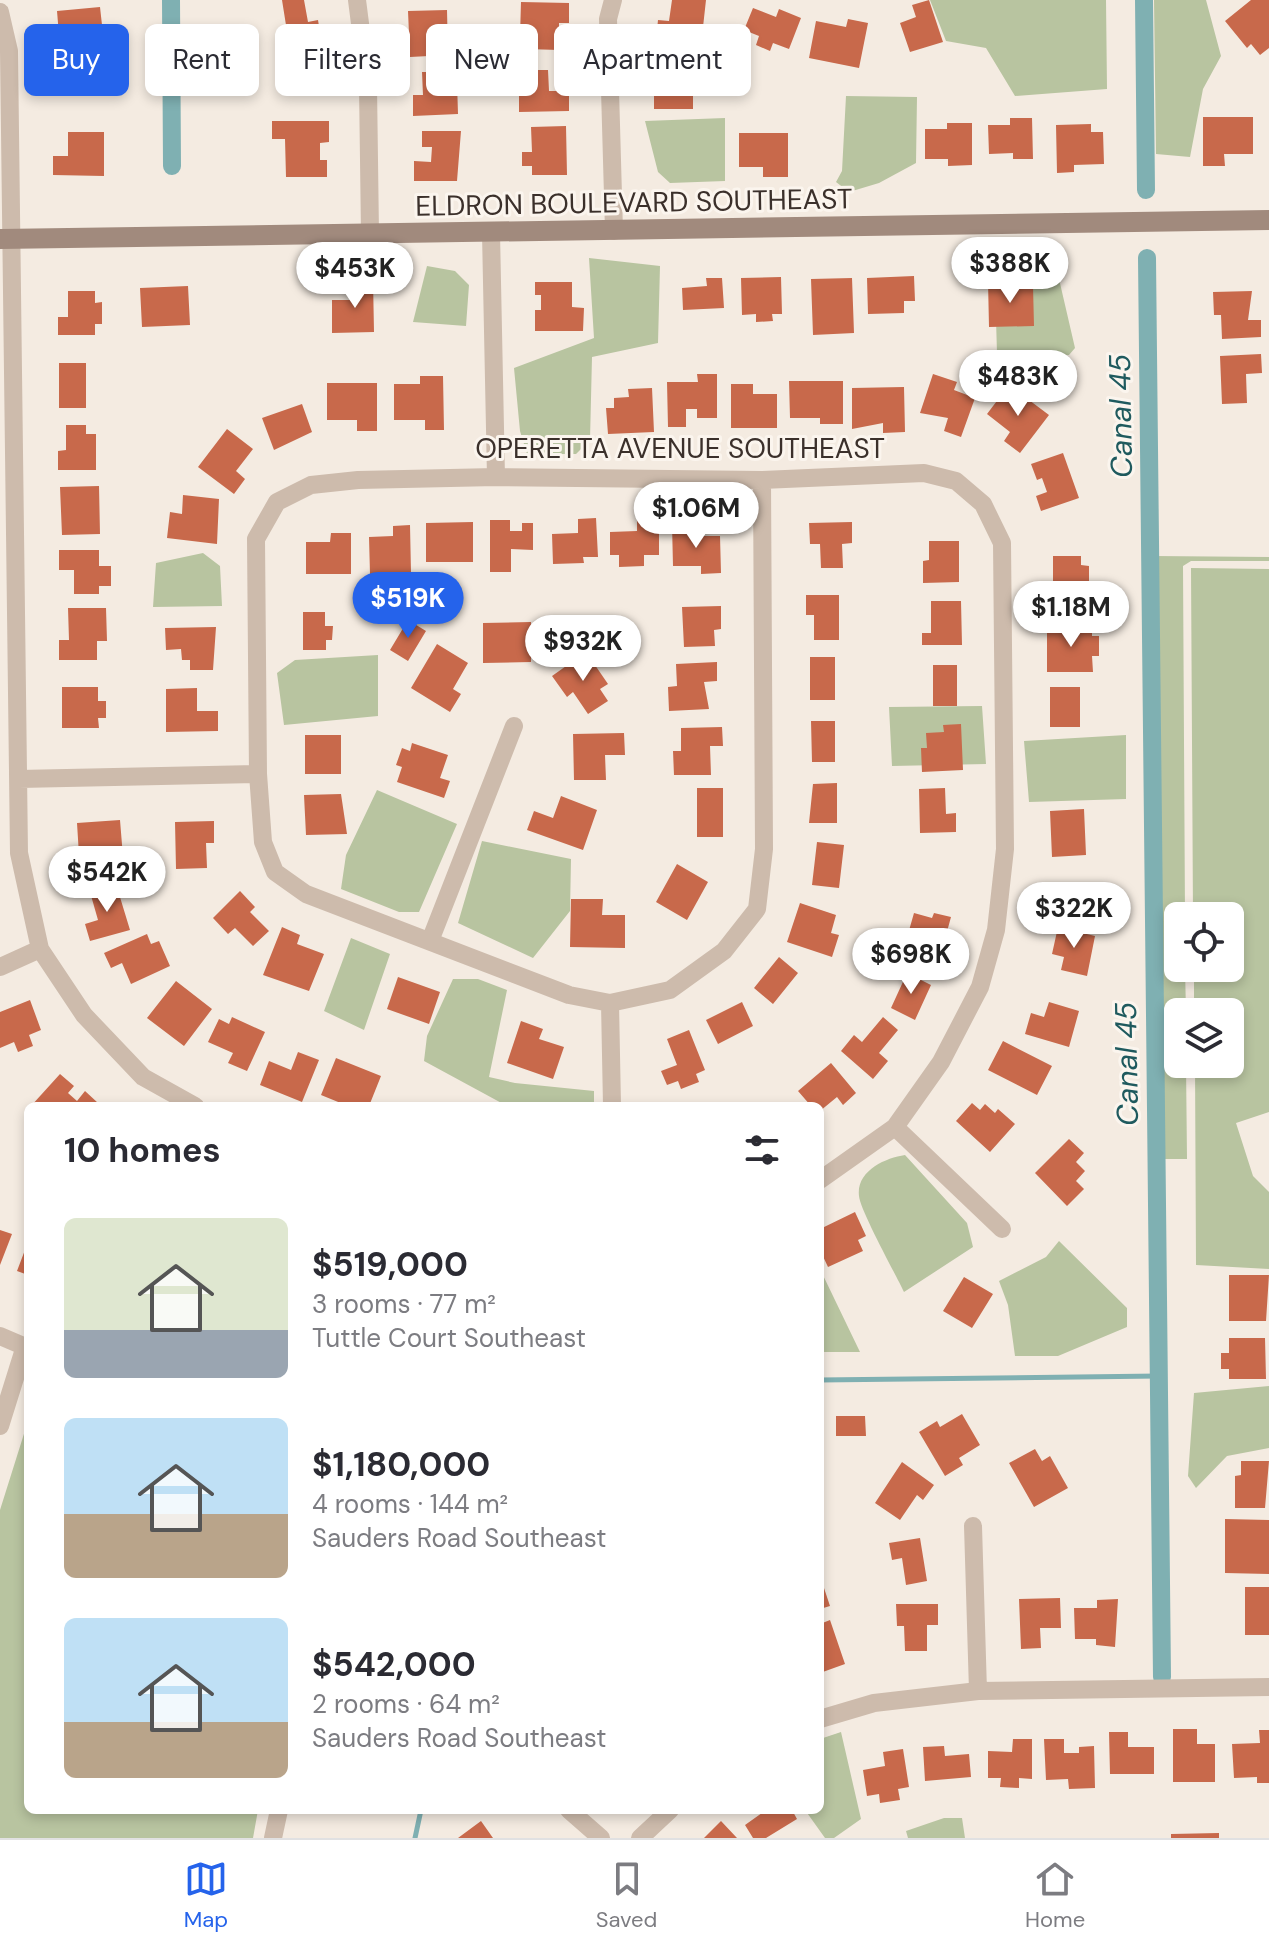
<!DOCTYPE html>
<html lang="en">
<head>
<meta charset="utf-8">
<style>
	:root { --surface:#fff; --page:#f7f7f7; --text:#2b2b33; --muted:#7c7c81; --line:#e1e1e2; --accent:#2563eb }
	body { margin:0; font-family:"DM Sans",sans-serif; background:var(--page); color:var(--text); height:100vh; display:flex; flex-direction:column; font-size:30px; white-space:nowrap }
	* { box-sizing:border-box; margin:0 }
	p { font-size:26px; color:var(--muted) }
	.icon { flex:none; width:44px; height:44px; fill:none; stroke:currentColor; stroke-width:2; stroke-linecap:round; stroke-linejoin:round }
	.map { position:relative; flex:1; overflow:hidden }
	.sheet { position:absolute; left:24px; top:1102px; width:800px; height:712px; display:flex; flex-direction:column; background:var(--surface); border-radius:12px; box-shadow:0 4px 12px #0003 }
	.sheet>* { flex:none }
	.banner { position:absolute; left:24px; top:24px; width:800px; height:72px; display:flex; gap:16px }
	.buttons { position:absolute; left:1164px; top:902px; display:grid; gap:16px }
	.buttons a { display:grid; place-items:center; width:80px; height:80px; border-radius:12px; background:var(--surface); box-shadow:0 4px 12px #0003; font-size:40px }
	.price { position:absolute; translate:-50% -68px; padding:0 18px; border-radius:28px; background:#fff; color:#222; font-size:26px; line-height:52px; filter:drop-shadow(0 2px 4px #0008) }
	.price::after { content:''; position:absolute; left:50%; top:48px; width:24px; height:18px; margin-left:-12px; background:inherit; clip-path:polygon(0 0,100% 0,50% 100%) }
	.price.active { background:var(--accent); color:#fff }
	ul { padding:0; list-style:none }
	li { display:flex; align-items:center; gap:24px; height:200px; padding:0 40px }
	li span { display:grid; place-items:center; flex:none; width:224px; height:160px; border-radius:12px; color:#555 }
	li>.icon { margin-inline-start:auto }
	span .icon { width:96px; height:96px; fill:#fffc; stroke-width:1 }
	li b { font-size:34px }
	h2 { display:flex; justify-content:space-between; align-items:center; height:96px; padding:0 40px; font-size:34px }
	.chip { padding:0 28px; border-radius:12px; background:var(--surface); box-shadow:0 4px 12px #0003; font-size:28px; line-height:72px }
	.chip.active { background:var(--accent); color:#fff }
	.tabs { display:flex; justify-content:space-around; align-items:center; height:112px; border-top:2px solid var(--line); background:var(--surface); font-size:22px; color:var(--muted) }
	.tabs a { display:grid; justify-items:center; gap:4px }
	.tabs .active { color:var(--accent) }
	.map>svg:first-child { display:block }
</style>
</head>
<body>
<div class="map">
<svg width="1269" height="1838" viewBox="0 0 1269 1838">
	<rect width="100%" height="100%" fill="#f4ebe1"/>
	<!-- green -->
	<path fill="#b8c4a0" d="M930,0H1106L1107,89L1015,96L986,48L946,41Z
		M1154,0H1206L1221,56L1203,89L1190,157L1156,154Z
		M846,96L917,97L916,163L879,183L849,192L836,182L842,171Z
		M725,118V181L670,183L658,172L645,121Z
		M994,251L1053,253L1075,348L1069,355L997,353Z
		M589,258L660,266L658,343L592,357L590,440L576,454H527L520,431L514,368L594,338Z
		M427,266L455,271L469,285L466,326L413,322Z
		M203,553L220,566L222,606L153,607L156,563Z
		M1154,556L1269,557V561H1191L1183,566L1185,916H1178V968H1185L1186,1012H1178V1064H1186L1187,1159H1148Z
		M1191,568L1269,569V1112L1236,1123L1253,1176L1269,1192V1269L1196,1265L1195,1064H1230V1012H1194V968H1230V916H1193Z
		M378,655V716L284,725L277,673L295,660Z
		M982,706L986,764L892,766L889,707Z
		M1126,735V799L1029,802L1024,741Z
		M377,790L457,824L419,912H399L341,889L346,855Z
		M482,841L571,859L570,911L533,958L458,923Z
		M351,938L390,954L364,1030L324,1011Z
		M453,979H478L507,990L489,1077L515,1083L594,1091V1106H507L424,1061L427,1036Z
		M905,1155L967,1223L973,1247L904,1292C896,1275 860,1210 859,1196C856,1171 885,1158 905,1155Z
		M1059,1241L1127,1308V1327L1058,1356H1015L1008,1305L999,1281L1046,1257Z
		M820,1269L860,1352H820Z
		M1269,1386V1448L1227,1456L1196,1488L1188,1476L1194,1393Z
		M28,1421V1810H258L253,1838H0V1510Z
		M841,1732L861,1819L834,1838H825L805,1810H820V1739Z
		M944,1818H962L965,1838H908L906,1831Z"/>
	<g fill="none" stroke-linecap="round" stroke-linejoin="round">
		<!-- stream -->
		<path stroke="#7fb0b2" stroke-width="5" d="M820,1380L1159,1376
			M415,1838L421,1810"/>
		<!-- canal -->
		<path stroke="#7fb0b2" stroke-width="18" d="M171,0L172,166
			M1144,0L1146,190
			M1147,258L1162,1677"/>
	</g>
	<!-- building -->
	<path fill="#c8694b" d="M282,0H304L308,22L318,20L321,39L289,44Z
		M672,0H706L701,45L656,40L658,20L669,21Z
		M929,0L943,42L910,52L900,23L916,17L912,5Z
		M1251,0H1269V48L1260,55L1251,44L1247,48L1225,21Z
		M521,2L569,3V23H559V50L526,49V36H520Z
		M100,7L103,34H93L94,43L69,46V55L50,57L48,36L59,35L57,11Z
		M753,8L776,17L779,9L801,18L789,49L773,43L770,51L756,45L759,36L744,30Z
		M447,10L448,55L410,57L408,11Z
		M848,19L868,23L859,68L809,58L816,21L846,27Z
		M654,62L678,63L679,79H693V109H654Z
		M519,70H548L549,91H569V111L519,112Z
		M422,72H445L446,83L457,82L458,114L413,116V95H423Z
		M1203,117H1253V154H1224L1225,166H1203Z
		M1010,118H1032L1033,159H1013V153L989,154L988,125H1010Z
		M272,121H329V142L320,143V160H327V177H286L285,139H272Z
		M947,123H972V165L948,166V159H925V129H947Z
		M1091,124V132H1103L1104,164L1074,165V172L1057,173L1056,125Z
		M566,126L567,175H532V166H522V152H532L531,127Z
		M422,131H461L457,181H414V161L431,162L432,147H422Z
		M68,132H104V176L53,175V156H68Z
		M739,133H788V177H763V167H739Z
		M914,276L915,301H904V313L868,314L867,278Z
		M781,277L782,314H772L773,321L756,322V314L742,315L741,278Z
		M706,278H722L724,308L683,310L682,288L707,286Z
		M852,278L854,333L813,335L811,279Z
		M373,280L374,332L332,333V300H353V281Z
		M1006,280V287L1033,286L1034,326L989,327L988,281Z
		M535,282H572V307L584,308L583,331H535V310H541V295H535Z
		M188,286L190,325L142,327L140,288Z
		M68,291H95V303L102,302V324H95V335H58V317H68Z
		M1252,291L1248,320H1261V337L1222,339L1221,315H1214L1213,292Z
		M1261,354L1262,373L1246,374L1247,403L1222,404L1220,356Z
		M59,363H86V408H59Z
		M697,374H717V418H697V409H686V427H668L667,382H698Z
		M933,374L957,382L954,390L975,398L961,437L944,431L948,418L920,413Z
		M420,376H443L444,430H425V420H394V384H420Z
		M789,381H843V424H820V418H790Z
		M327,383H377V431H357V420H327Z
		M731,384H753V394H777V428H731Z
		M1009,385L1049,415L1020,453L1004,441L1010,432L987,414Z
		M904,387L905,432L883,433V423L852,429V388Z
		M652,388L654,432L608,434L606,408H614V398L629,397L628,389Z
		M302,404L312,432L274,450L262,418Z
		M66,425H86V434H96V470H58V451L66,450Z
		M227,429L253,449L236,471L245,479L234,494L198,467Z
		M1063,453L1079,498L1041,511L1036,496L1047,492L1042,478L1037,480L1031,464Z
		M99,486L100,534L62,535L60,487Z
		M183,495L219,499L217,544L167,538L170,512L182,514Z
		M596,518L598,557H583L584,563L553,564L552,534L578,533V519Z
		M637,519H659V555H644V566L619,567V555H610V532L637,531Z
		M490,520H510V531H522V523H533V550L511,549V572H490Z
		M473,522V562H426V523Z
		M852,522V543L842,544L843,568H821L820,544H810L809,523Z
		M672,524H690L691,536H720L721,573L701,574V566H673Z
		M410,525L411,573L370,574L369,537L393,536V526Z
		M331,533H351V574H306V542H330Z
		M929,541H959V582L923,583V561L929,560Z
		M59,550H99V566H111V586H99V594H74V570H59Z
		M1053,556H1081V565L1089,566V588H1081V606H1046V584H1053Z
		M806,595H839V640H814V615H806Z
		M931,601H961L962,645H922V633H931Z
		M721,606V629L714,630L715,646L684,647L682,607Z
		M68,608H106L107,641H97V660H59V640H69Z
		M303,612H325V626H333L332,640H326V650H303Z
		M408,620L426,631L408,661L390,650Z
		M531,622V662L483,663V623Z
		M1047,626H1092V636H1099V656H1092L1093,672H1047Z
		M216,627L213,670H190V660H182L181,649L166,650L165,628Z
		M437,644L468,663L453,689L461,694L450,712L411,688Z
		M586,652L608,684L600,689L608,701L588,714L573,692L567,697L552,676Z
		M810,657H835V700H810Z
		M717,662V681L704,682L709,709L669,711L668,687L677,686L676,664Z
		M933,665H957V706H933Z
		M62,687H98V701H106V718H98L99,728H62Z
		M1050,687H1080V727H1050Z
		M197,688V711H218V731L166,732V689Z
		M811,721H835V762H812Z
		M961,724L963,770L922,772L921,748H927L926,733L944,732L943,725Z
		M722,727L723,746H710L711,775H674L673,751H681V728Z
		M624,733L625,755H605L606,780H574L573,734Z
		M305,735H341V774H305Z
		M412,743L448,755L440,778L450,781L444,798L397,782L402,767L396,765L402,748L410,751Z
		M837,783V823H809L813,784Z
		M697,788H723V837H697Z
		M945,788L946,814L956,813V832L920,833L919,789Z
		M341,794L347,834L306,835L304,795Z
		M561,796L597,810L583,850L527,830L534,811L553,818Z
		M1084,809L1086,855L1052,857L1050,811Z
		M120,820L124,869L73,872L72,855H79L77,823Z
		M214,821V843H206L207,868L176,869L175,822Z
		M817,842L844,845L839,888L812,885Z
		M677,864L708,882L687,920L656,902Z
		M116,884L130,930L90,941L85,924L98,920L90,892Z
		M240,891L255,907L250,912L269,931L253,946L235,928L228,934L213,918Z
		M571,899H603L602,915H625V948L570,947Z
		M800,903L836,915L831,933L839,935L832,957L787,942Z
		M914,913L932,918L934,913L951,917L939,961L915,954L920,937L908,934Z
		M282,927L300,935L297,944L324,954L309,991L263,975Z
		M1058,927L1095,936L1087,976L1061,970L1064,957L1052,954Z
		M147,934L151,944L159,941L170,966L131,984L122,963L111,968L104,953Z
		M779,957L798,973L773,1004L754,988Z
		M907,973L931,985L915,1020L891,1008Z
		M398,977L440,992L429,1024L387,1009Z
		M176,981L212,1009L184,1046L147,1018Z
		M30,1000L41,1030L29,1035L33,1046L18,1052L14,1042L0,1048V1012Z
		M742,1002L753,1026L718,1044L706,1020Z
		M1049,1002L1079,1011L1069,1047L1025,1034L1031,1013L1044,1017Z
		M232,1017L265,1032L247,1071L228,1063L233,1053L208,1042L219,1019L229,1024Z
		M883,1017L898,1030L879,1053L888,1061L873,1079L841,1051L854,1035L862,1042Z
		M521,1021L543,1029L539,1039L564,1047L553,1079L507,1063Z
		M689,1030L705,1070L696,1074L699,1082L681,1089L678,1081L667,1085L661,1071L677,1065L667,1039Z
		M1003,1041L1052,1066L1037,1095L988,1070Z
		M298,1052L319,1060L302,1102L260,1085L269,1061L291,1070Z
		M336,1058L381,1076L369,1106H348L321,1095Z
		M831,1063L856,1093L843,1105L837,1097L820,1111V1106H811L798,1091Z
		M60,1074L74,1086L68,1093L77,1101L85,1091L98,1103L95,1106H31Z
		M972,1103L980,1110L985,1104L995,1113L998,1109L1015,1124L990,1152L956,1121Z
		M1069,1139L1084,1153L1076,1162L1085,1171L1076,1181L1084,1189L1067,1206L1035,1173Z
		M855,1212L866,1236L858,1240L863,1251L828,1267L820,1250V1229Z
		M0,1230L12,1234L0,1265Z
		M28,1242V1275L17,1271Z
		M1229,1275H1269L1266,1321H1229Z
		M964,1277L993,1294L972,1328L943,1311Z
		M1229,1338H1265L1266,1379H1229V1369H1221V1353H1229Z
		M962,1414L980,1445L959,1458L963,1465L945,1476L919,1432L937,1421L940,1427Z
		M836,1416H865L866,1436H836Z
		M1035,1449L1042,1461L1050,1456L1068,1488L1034,1507L1009,1463Z
		M1241,1461H1269L1265,1508H1235V1476L1241,1475Z
		M902,1462L934,1485L923,1500L917,1495L900,1520L875,1503Z
		M1225,1519L1269,1520V1574L1225,1573Z
		M920,1538L927,1581L906,1585L902,1558L892,1560L889,1543Z
		M820,1576L830,1606L820,1609Z
		M1245,1587H1269V1635H1245Z
		M1060,1598L1061,1628H1040L1041,1648L1021,1649L1019,1599Z
		M1118,1599L1115,1647L1096,1645V1639H1075L1074,1608H1097V1600Z
		M896,1604H938V1625H927V1651H905L904,1626H897Z
		M830,1620L845,1664L820,1673V1624Z
		M1173,1729H1197V1744H1215V1782H1173Z
		M1259,1730H1269V1783H1257V1777L1234,1778L1232,1744L1260,1743Z
		M1109,1732H1128V1747H1154V1774H1110Z
		M1013,1739H1032V1779L1019,1778V1788L1000,1787L1001,1778H988V1751L1012,1752Z
		M1044,1739H1064V1753H1079V1747L1094,1746L1095,1788L1069,1789L1068,1779L1046,1780Z
		M944,1746L945,1756L969,1754L971,1777L925,1781L923,1747Z
		M903,1749L909,1787L898,1789L900,1800L880,1803L879,1794L867,1796L863,1770L885,1766L883,1752Z
		M766,1810H792L797,1819L766,1838H753L745,1825Z
		M481,1821L493,1838H458Z
		M721,1821L737,1838H704Z
		M1219,1833V1838H1171V1834Z"/>
	<g fill="none" stroke-linecap="round" stroke-linejoin="round">
		<!-- street -->
		<path stroke="#cdbbac" stroke-width="18" d="M357,0L368,86L370,234
			M613,0L608,19L614,231
			M0,12L9,51L19,853L40,949L84,1015L143,1077L195,1106
			M491,233L496,477
			M762,480L764,849L757,909L724,951L670,990L610,1003L569,995L306,894L275,872L263,842L258,774L256,539L277,502L311,485L358,480L496,477L762,480L924,473L956,481L983,504L1002,543L1005,849L996,930L980,987L941,1062L895,1127L820,1180
			M19,779L258,774
			M430,941L514,726
			M0,967L40,949
			M610,1003L612,1106
			M895,1127L1002,1229
			M0,1336L28,1348
			M0,1426L25,1346
			M973,1526L978,1691
			M820,1719L874,1703L978,1691L1269,1687
			M569,1810L601,1838
			M273,1838L279,1810
			M640,1838L670,1810"/>
		<!-- secondary -->
		<path stroke="#a18a7d" stroke-width="20" d="M0,239L1269,220"/>
	</g>
	<g text-anchor="middle" stroke-width="6" stroke-linejoin="round" paint-order="stroke">
		<!-- street labels -->
		<g font-size="28" fill="#3b302b" stroke="#fbf5ee">
			<text transform="translate(634 202) rotate(-1)" y="10">ELDRON BOULEVARD SOUTHEAST</text>
			<text x="680" y="458">OPERETTA AVENUE SOUTHEAST</text>
		</g>
		<!-- water labels -->
		<g font-size="30" font-style="italic" fill="#1f5a5e" stroke="#fbf5ee">
			<text transform="translate(1121 416) rotate(-91)" y="10">Canal 45</text>
			<text transform="translate(1127 1064) rotate(-91)" y="10">Canal 45</text>
		</g>
	</g>
</svg>
<div class="buttons">
<a><svg class="icon" aria-label="locate" viewBox="0 0 24 24"><circle cx="12" cy="12" r="6"/><path d="M12 2v4M12 18v4M2 12h4M18 12h4"/></svg></a>
<a><svg class="icon" aria-label="layers" viewBox="0 0 24 24"><path d="M12 4l9 5-9 5-9-5zM3 14l9 5 9-5"/></svg></a>
</div>
<b class="price" style="left:1010px;top:305px">$388K</b>
<b class="price" style="left:355px;top:310px">$453K</b>
<b class="price" style="left:1018px;top:418px">$483K</b>
<b class="price" style="left:696px;top:550px">$1.06M</b>
<b class="price active" style="left:408px;top:640px">$519K</b>
<b class="price" style="left:1071px;top:649px">$1.18M</b>
<b class="price" style="left:583px;top:683px">$932K</b>
<b class="price" style="left:107px;top:914px">$542K</b>
<b class="price" style="left:1074px;top:950px">$322K</b>
<b class="price" style="left:911px;top:996px">$698K</b>
<div class="banner">
<a class="chip active">Buy</a>
<a class="chip">Rent</a>
<a class="chip">Filters</a>
<a class="chip">New</a>
<a class="chip">Apartment</a>
</div>
<section class="sheet">
<h2>10 homes<svg class="icon" aria-label="filters" viewBox="0 0 24 24"><path d="M4 7h16M4 17h16"/><circle cx="9" cy="7" r="2"/><circle cx="15" cy="17" r="2"/></svg></h2>
<ul>
<li><span style="background:linear-gradient(#dfe7d0 70%,#9aa5b1 0)"><svg class="icon" aria-label="home" viewBox="0 0 24 24"><path d="M3 11l9-7 9 7M6 9v11h12V9"/></svg></span><div><b>$519,000</b><p>3 rooms · 77 m²</p><p>Tuttle Court Southeast</p></div></li>
<li><span style="background:linear-gradient(#bfe0f5 60%,#b9a48a 0)"><svg class="icon" aria-label="home" viewBox="0 0 24 24"><path d="M3 11l9-7 9 7M6 9v11h12V9"/></svg></span><div><b>$1,180,000</b><p>4 rooms · 144 m²</p><p>Sauders Road Southeast</p></div></li>
<li><span style="background:linear-gradient(#bfe0f5 65%,#b9a48a 0)"><svg class="icon" aria-label="home" viewBox="0 0 24 24"><path d="M3 11l9-7 9 7M6 9v11h12V9"/></svg></span><div><b>$542,000</b><p>2 rooms · 64 m²</p><p>Sauders Road Southeast</p></div></li>
</ul>
</section>
</div>
<nav class="tabs">
<a class="active"><svg class="icon" aria-label="map" viewBox="0 0 24 24"><path d="M3 6l6-2 6 2 6-2v14l-6 2-6-2-6 2zM9 4v14M15 6v14"/></svg>Map</a>
<a><svg class="icon" aria-label="saved" viewBox="0 0 24 24"><path d="M7 4h10v16l-5-4-5 4z"/></svg>Saved</a>
<a><svg class="icon" aria-label="home" viewBox="0 0 24 24"><path d="M3 11l9-7 9 7M6 9v11h12V9"/></svg>Home</a>
</nav>
</body>
</html>
